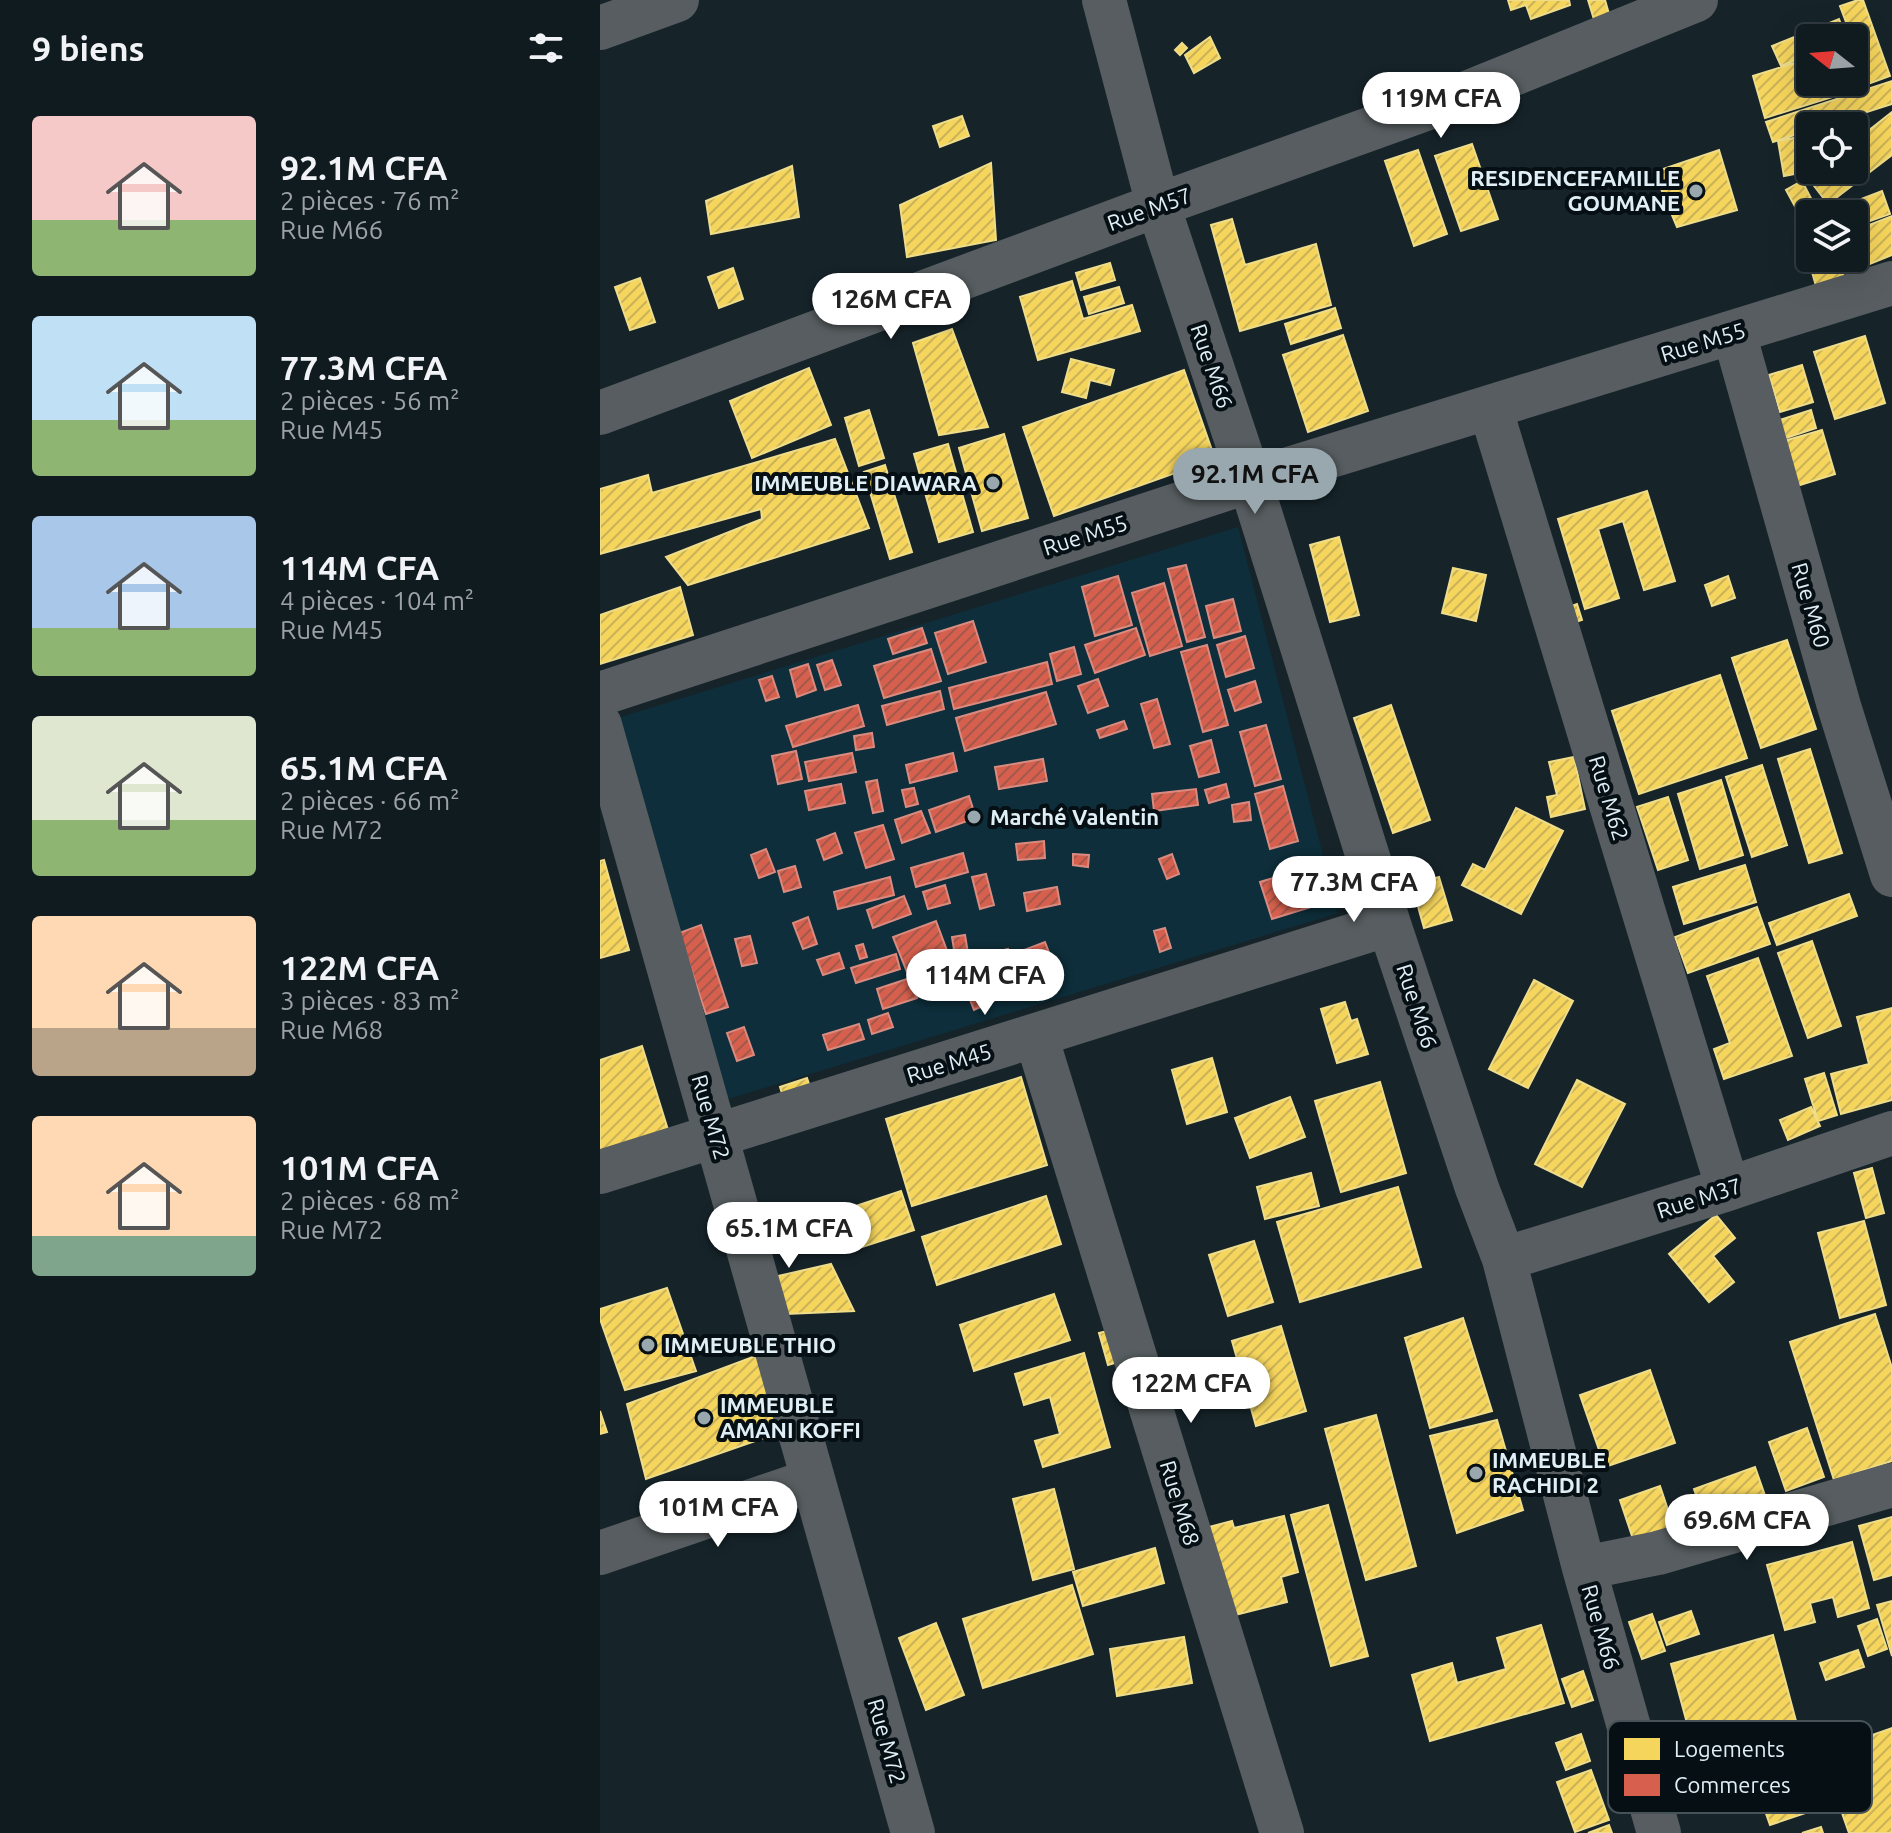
<!DOCTYPE html>
<html lang="fr">
<head>
<meta charset="utf-8">
<style>
	:root { --surface:#101b20; --page:#192429; --text:#f1f3f6; --muted:#9ca1a5; --line:#30393e; --accent:#99a8af }
	body { margin:0; font-family:Ubuntu,sans-serif; background:var(--page); color:var(--text); height:100vh; display:flex; flex-direction:column; font-size:30px; white-space:nowrap }
	* { box-sizing:border-box; margin:0 }
	p { font-size:26px; color:var(--muted) }
	.icon { flex:none; width:44px; height:44px; fill:none; stroke:currentColor; stroke-width:2; stroke-linecap:round; stroke-linejoin:round }
	.map { position:relative; flex:1; overflow:hidden }
	.panel { display:flex; flex-direction:column; background:var(--surface); width:600px }
	.panel>* { flex:none }
	.needle { width:52px; rotate:287deg }
	.buttons { position:absolute; left:1196px; top:24px; display:grid; gap:16px }
	.buttons a { display:grid; place-items:center; width:72px; height:72px; border-radius:8px; background:var(--surface); box-shadow:0 8px 32px #0002,0 0 0 2px var(--line); font-size:40px }
	.price { position:absolute; translate:-50% -68px; padding:0 18px; border-radius:28px; background:#fff; color:#222; font-size:26px; line-height:52px; filter:drop-shadow(0 2px 4px #0008) }
	.price::after { content:''; position:absolute; left:50%; top:48px; width:24px; height:18px; margin-left:-12px; background:inherit; clip-path:polygon(0 0,100% 0,50% 100%) }
	.price.current { background:var(--accent); color:#111 }
	ul { padding:0; list-style:none }
	li { display:flex; align-items:center; gap:24px; height:200px; padding:0 32px }
	li span { display:grid; place-items:center; flex:none; width:224px; height:160px; border-radius:8px; color:#555 }
	li>.icon { margin-inline-start:auto }
	span .icon { width:96px; height:96px; fill:#fffc; stroke-width:1 }
	li b { font-size:34px }
	h2 { display:flex; justify-content:space-between; align-items:center; height:96px; padding:0 32px; font-size:34px }
	main { display:flex; flex:1; min-height:0 }
	.map>svg:first-child { display:block }
</style>
</head>
<body>
<main>
<section class="panel">
<h2>9 biens<svg class="icon" aria-label="filters" viewBox="0 0 24 24"><path d="M4 7h16M4 17h16"/><circle cx="9" cy="7" r="2"/><circle cx="15" cy="17" r="2"/></svg></h2>
<ul>
<li><span style="background:linear-gradient(#f6c9c9 65%,#8fb573 0)"><svg class="icon" aria-label="home" viewBox="0 0 24 24"><path d="M3 11l9-7 9 7M6 9v11h12V9"/></svg></span><div><b>92.1M CFA</b><p>2 pièces · 76 m²</p><p>Rue M66</p></div></li>
<li><span style="background:linear-gradient(#bfe0f5 65%,#8fb573 0)"><svg class="icon" aria-label="home" viewBox="0 0 24 24"><path d="M3 11l9-7 9 7M6 9v11h12V9"/></svg></span><div><b>77.3M CFA</b><p>2 pièces · 56 m²</p><p>Rue M45</p></div></li>
<li><span style="background:linear-gradient(#a9c7e8 70%,#8fb573 0)"><svg class="icon" aria-label="home" viewBox="0 0 24 24"><path d="M3 11l9-7 9 7M6 9v11h12V9"/></svg></span><div><b>114M CFA</b><p>4 pièces · 104 m²</p><p>Rue M45</p></div></li>
<li><span style="background:linear-gradient(#dfe7d0 65%,#8fb573 0)"><svg class="icon" aria-label="home" viewBox="0 0 24 24"><path d="M3 11l9-7 9 7M6 9v11h12V9"/></svg></span><div><b>65.1M CFA</b><p>2 pièces · 66 m²</p><p>Rue M72</p></div></li>
<li><span style="background:linear-gradient(#ffd9b3 70%,#b9a48a 0)"><svg class="icon" aria-label="home" viewBox="0 0 24 24"><path d="M3 11l9-7 9 7M6 9v11h12V9"/></svg></span><div><b>122M CFA</b><p>3 pièces · 83 m²</p><p>Rue M68</p></div></li>
<li><span style="background:linear-gradient(#ffd9b3 75%,#7fa58c 0)"><svg class="icon" aria-label="home" viewBox="0 0 24 24"><path d="M3 11l9-7 9 7M6 9v11h12V9"/></svg></span><div><b>101M CFA</b><p>2 pièces · 68 m²</p><p>Rue M72</p></div></li>
</ul>
</section>
<div class="map">
<svg width="1292" height="1833" viewBox="0 0 1292 1833">
	<defs>
		<pattern id="homes-hatch" width="6" height="6" patternUnits="userSpaceOnUse" patternTransform="scale(2)"><rect width="6" height="6" fill="#f6d55c"/><path d="M-1 1l2-2M0 6l6-6M5 7l2-2" fill="none" stroke="#c9b258"/></pattern>
		<pattern id="shops-hatch" width="6" height="6" patternUnits="userSpaceOnUse" patternTransform="scale(2)"><rect width="6" height="6" fill="#d6604d"/><path d="M-1 1l2-2M0 6l6-6M5 7l2-2" fill="none" stroke="#a3584c"/></pattern>
	</defs>
	<rect width="100%" height="100%" fill="#16242a"/>
	<!-- built -->
	<path fill="#0d2e3a" d="M638,527L738,913L115,1103L8,721Z"/>
	<!-- homes -->
	<path fill="url(#homes-hatch)" stroke="#efdd8a" stroke-width="2" d="M908,0H969L970,5L931,19L926,5L911,10Z
		M988,0H1005L1011,21L996,26Z
		M1258,0H1263L1290,76L1268,84L1254,38H1252L1240,6Z
		M1239,19L1246,38H1210V54L1181,66L1172,46Z
		M610,37L620,58L594,73L585,55Z
		M582,43L587,48L580,55L575,50Z
		M1210,58V82H1254V65L1261,88L1165,118L1153,76Z
		M1292,81V104L1223,126H1210V130L1173,142L1166,122Z
		M1292,112V155L1228,204L1208,178L1219,170H1254V142Z
		M362,116L369,136L340,147L333,126Z
		M1210,135V170H1215L1184,176L1178,141Z
		M872,144L898,219L861,231L835,156Z
		M818,150L847,234L814,246L785,161Z
		M1119,150L1137,210L1077,227L1054,172Z
		M391,163L396,240L307,257L300,205Z
		M192,166L199,217L111,234L106,201Z
		M1202,181L1215,206L1199,214L1186,190Z
		M1282,191L1290,214L1256,226L1254,214H1251L1248,204Z
		M1210,216V258H1239L1244,277L1216,286L1197,220Z
		M1292,216V255L1250,272L1244,258H1254V231Z
		M632,219L645,265L716,244L731,305L640,331L611,225Z
		M510,263L515,280L481,290L476,273Z
		M133,268L143,299L119,308L108,277Z
		M40,278L55,322L30,330L15,287Z
		M472,281L483,319L532,305L540,331L438,360L420,297Z
		M519,287L524,303L489,314L484,297Z
		M735,308L741,328L691,344L685,324Z
		M352,329L388,427L339,435L313,343Z
		M743,335L768,411L708,432L683,355Z
		M1265,336L1285,403L1235,419L1214,352Z
		M471,359L514,370L510,385L490,380L486,398L462,392Z
		M1202,365L1213,402L1180,412L1169,375Z
		M209,368L231,425L152,458L130,401Z
		M584,370L615,459L454,516L423,427Z
		M269,410L284,458L259,466L245,418Z
		M1211,410L1216,428L1186,438L1180,420Z
		M1222,430L1235,474L1197,486L1184,441Z
		M404,434L428,518L382,531L359,448Z
		M235,439L269,528L88,585L66,557L162,519L161,509L0,554V489L48,475L52,493Z
		M348,444L373,532L339,542L314,454Z
		M285,465L312,552L290,559L264,472Z
		M1047,491L1075,581L1044,590L1023,521L998,529L1019,598L985,609L958,519Z
		M739,537L759,615L730,622L710,545Z
		M853,568L886,575L876,621L842,613Z
		M1128,576L1135,598L1112,606L1105,585Z
		M80,587L93,635L0,664V615Z
		M977,604L982,620L962,627L957,611Z
		M1187,640L1216,729L1161,748L1132,658Z
		M1120,675L1147,758L1039,794L1012,711Z
		M791,705L830,820L793,833L754,718Z
		M1210,749L1242,853L1209,863L1178,759Z
		M974,757L985,809L951,817L947,797L957,795L949,762Z
		M1162,765L1187,845L1152,857L1126,777Z
		M1121,780L1143,855L1100,869L1078,794Z
		M1068,797L1088,860L1058,870L1037,807Z
		M916,808L963,831L921,914L862,885L873,864L885,870Z
		M4,860L29,950L0,958V861Z
		M1145,865L1156,902L1084,924L1073,887Z
		M839,877L852,920L824,928L812,885Z
		M1249,894L1257,916L1177,945L1169,923Z
		M1157,907L1170,944L1088,973L1075,937Z
		M1212,941L1241,1026L1208,1038L1178,953Z
		M1158,958L1192,1056L1124,1079L1114,1049L1130,1043L1107,976Z
		M934,980L973,1001L928,1088L889,1069Z
		M745,1002L751,1021L757,1019L768,1054L737,1063L721,1009Z
		M1292,1008V1100L1241,1114L1231,1074L1269,1064L1257,1017Z
		M42,1046L69,1133L0,1155V1060Z
		M612,1058L627,1112L587,1124L572,1070Z
		M1224,1073L1237,1115L1218,1121L1205,1079Z
		M421,1077L447,1165L312,1206L286,1119Z
		M207,1078L212,1093L185,1103L180,1087Z
		M977,1080L1025,1104L982,1187L935,1164Z
		M780,1082L806,1173L741,1192L715,1101Z
		M690,1097L705,1137L650,1158L635,1118Z
		M1211,1107L1220,1126L1188,1140L1180,1120Z
		M1272,1168L1284,1213L1266,1218L1254,1173Z
		M711,1173L719,1206L665,1219L657,1187Z
		M798,1187L821,1267L700,1302L677,1222Z
		M301,1191L314,1230L259,1248L247,1209Z
		M446,1196L461,1244L337,1285L322,1237Z
		M1116,1215L1135,1238L1113,1256L1134,1282L1109,1302L1069,1254Z
		M1264,1221L1286,1305L1240,1318L1218,1233Z
		M654,1241L673,1302L628,1316L609,1255Z
		M231,1264L254,1311L186,1314L178,1276Z
		M67,1288L96,1371L25,1390L0,1319V1309Z
		M454,1294L470,1340L374,1371L360,1325Z
		M1275,1314L1292,1368V1461L1234,1480L1190,1342Z
		M863,1318L892,1411L830,1428L805,1338Z
		M681,1326L706,1411L656,1426L632,1341Z
		M520,1328L528,1359L508,1365L499,1333Z
		M484,1353L510,1447L443,1467L435,1441L460,1434L450,1397L424,1405L415,1374Z
		M158,1355L181,1432L46,1479L27,1404Z
		M1050,1370L1075,1443L1005,1467L980,1395Z
		M0,1411L7,1432L0,1434Z
		M776,1415L816,1566L766,1580L725,1429Z
		M897,1420L923,1510L857,1533L830,1436Z
		M1207,1428L1224,1477L1186,1491L1169,1442Z
		M1155,1467L1169,1507L1108,1529L1094,1489Z
		M1060,1486L1074,1528L1034,1542L1020,1500Z
		M454,1489L474,1569L433,1580L413,1499Z
		M728,1505L768,1656L731,1666L691,1515Z
		M684,1516L698,1572L681,1577L687,1602L631,1616L609,1527L632,1521L634,1528Z
		M1292,1517V1575L1274,1580L1259,1526Z
		M1252,1542L1269,1608L1238,1617L1233,1597L1210,1603L1215,1622L1185,1630L1167,1565Z
		M555,1548L564,1583L483,1606L473,1572Z
		M472,1585L493,1654L383,1688L363,1619Z
		M1292,1601V1656L1277,1605Z
		M1091,1611L1099,1634L1067,1645L1059,1622Z
		M1052,1614L1065,1651L1042,1659L1029,1622Z
		M1277,1619L1287,1649L1268,1656L1258,1626Z
		M336,1623L364,1695L326,1710L299,1638Z
		M941,1625L964,1703L830,1741L812,1675L852,1663L857,1683L906,1669L897,1638Z
		M1173,1635L1196,1721L1094,1749L1071,1664Z
		M584,1637L592,1683L517,1696L510,1649Z
		M1258,1650L1264,1667L1226,1680L1220,1663Z
		M983,1671L993,1700L972,1707L962,1679Z
		M1292,1728V1833H1249L1221,1753Z
		M981,1734L990,1761L966,1770L956,1743Z
		M1198,1752L1217,1809L1170,1825L1150,1768Z
		M991,1770L1009,1820L975,1832L957,1782Z
		M1009,1825L1012,1833H988Z
		M1221,1827L1223,1833H1202Z"/>
	<!-- shops -->
	<path fill="url(#shops-hatch)" stroke="#d98b80" stroke-width="2" d="M586,565L605,637L587,642L568,569Z
		M518,576L532,625L495,636L482,587Z
		M564,583L582,646L550,656L532,593Z
		M633,599L641,631L614,638L606,606Z
		M373,621L386,662L348,674L335,633Z
		M322,628L327,643L293,654L288,639Z
		M536,628L545,655L495,673L485,645Z
		M645,636L654,668L626,677L617,645Z
		M607,645L628,725L603,732L581,652Z
		M474,647L481,674L457,681L450,654Z
		M331,649L341,681L284,698L274,666Z
		M232,660L241,685L225,690L217,665Z
		M447,662L452,684L354,709L349,688Z
		M208,664L216,690L197,697L190,670Z
		M172,676L179,697L166,701L159,680Z
		M498,679L508,706L488,713L478,686Z
		M655,681L661,702L635,711L628,690Z
		M340,691L344,709L287,725L282,706Z
		M446,692L456,724L365,751L356,718Z
		M557,699L570,744L554,748L541,704Z
		M258,705L264,726L193,747L186,726Z
		M524,721L527,729L500,738L497,730Z
		M666,725L681,779L655,786L640,732Z
		M272,733L274,747L256,750L254,736Z
		M611,740L619,772L599,777L590,746Z
		M196,751L202,779L178,784L172,756Z
		M252,753L256,772L209,781L205,762Z
		M353,753L357,771L310,783L306,765Z
		M443,759L447,781L399,789L395,767Z
		M277,780L283,811L273,813L266,782Z
		M241,784L245,803L209,810L205,791Z
		M626,784L629,797L609,803L605,790Z
		M683,786L698,841L670,849L655,794Z
		M314,788L318,804L306,807L302,790Z
		M596,789L598,805L554,811L552,794Z
		M369,796L376,818L336,832L329,810Z
		M649,802L651,820L634,822L632,805Z
		M321,811L330,833L302,843L295,820Z
		M283,825L294,859L266,868L255,833Z
		M235,833L242,853L224,860L217,840Z
		M444,841L445,858L418,860L416,844Z
		M166,849L175,872L159,878L151,855Z
		M363,853L368,872L316,887L311,868Z
		M473,854L489,855L488,867L473,865Z
		M572,854L579,874L567,879L559,859Z
		M195,866L201,887L184,892L178,871Z
		M703,869L714,906L672,919L660,882Z
		M386,874L394,905L380,909L372,877Z
		M290,877L294,895L238,909L234,892Z
		M345,885L350,903L328,909L323,892Z
		M457,887L460,904L427,911L424,893Z
		M304,896L311,914L273,928L267,910Z
		M208,917L217,944L203,949L193,923Z
		M336,921L349,956L307,972L293,937Z
		M101,925L128,1007L106,1014L79,933Z
		M565,928L571,948L560,952L554,931Z
		M365,935L368,953L355,956L352,937Z
		M150,936L157,963L142,966L135,939Z
		M445,942L461,983L439,992L424,950Z
		M263,944L267,957L260,959L256,946Z
		M408,949L413,967L388,973L384,955Z
		M239,953L244,968L223,975L217,960Z
		M296,954L300,969L256,983L251,968Z
		M372,959L374,970L356,972L354,962Z
		M310,978L317,998L283,1009L277,989Z
		M386,982L394,1001L374,1010L366,990Z
		M288,1013L293,1027L272,1034L268,1020Z
		M259,1024L264,1039L228,1050L223,1035Z
		M144,1027L154,1055L137,1061L127,1033Z"/>
	<g fill="none" stroke-linecap="round" stroke-linejoin="round">
		<!-- minor -->
		<path stroke="#575d60" stroke-width="44" d="M504,0L558,205L650,481L789,924L877,1188L904,1259L984,1568L1059,1833
			M0,28L77,0
			M1134,333L1239,706L1292,875
			M890,407L1128,1189
			M0,413L558,205L842,103L1096,0
			M0,694L650,481L1292,283
			M0,725L313,1833
			M436,1036L682,1833
			M0,1172L789,924
			M904,1259L1128,1189L1292,1133
			M0,1553L213,1480
			M984,1568L1058,1553L1292,1485"/>
	</g>
	<!-- markers -->
	<g fill="#99a8af" stroke="#050f14" stroke-width="3">
		<circle cx="1096" cy="191" r="8"/>
		<circle cx="393" cy="483" r="8"/>
		<circle cx="374" cy="817" r="8"/>
		<circle cx="48" cy="1345" r="8"/>
		<circle cx="104" cy="1418" r="8"/>
		<circle cx="876" cy="1473" r="8"/>
	</g>
	<g text-anchor="middle" stroke-width="8" stroke-linejoin="round" paint-order="stroke">
		<!-- poi labels -->
		<g font-size="22" font-weight="bold" fill="#e0eff6" stroke="#050f14" text-anchor="start">
			<text x="1080" y="186" text-anchor="end">RESIDENCEFAMILLE<tspan x="1080" dy="25">GOUMANE</tspan></text>
			<text x="377" y="491" text-anchor="end">IMMEUBLE DIAWARA</text>
			<text x="390" y="825">Marché Valentin</text>
			<text x="64" y="1353">IMMEUBLE THIO</text>
			<text x="120" y="1413">IMMEUBLE<tspan x="120" dy="25">AMANI KOFFI</tspan></text>
			<text x="892" y="1468">IMMEUBLE<tspan x="892" dy="25">RACHIDI 2</tspan></text>
		</g>
		<!-- street labels -->
		<g font-size="22" fill="#e0eff6" stroke="#050f14">
			<text transform="translate(549 209) rotate(-20)" y="8">Rue M57</text>
			<text transform="translate(1103 342) rotate(-17)" y="8">Rue M55</text>
			<text transform="translate(612 366) rotate(71)" y="8">Rue M66</text>
			<text transform="translate(485 535) rotate(-18)" y="8">Rue M55</text>
			<text transform="translate(1211 605) rotate(74)" y="8">Rue M60</text>
			<text transform="translate(1009 798) rotate(73)" y="8">Rue M62</text>
			<text transform="translate(817 1006) rotate(72)" y="8">Rue M66</text>
			<text transform="translate(349 1063) rotate(-17)" y="8">Rue M45</text>
			<text transform="translate(111 1117) rotate(74)" y="8">Rue M72</text>
			<text transform="translate(1099 1198) rotate(-18)" y="8">Rue M37</text>
			<text transform="translate(580 1503) rotate(73)" y="8">Rue M68</text>
			<text transform="translate(1001 1627) rotate(74)" y="8">Rue M66</text>
			<text transform="translate(287 1741) rotate(74)" y="8">Rue M72</text>
		</g>
	</g>
	<!-- legend -->
	<rect x="1008" y="1721" width="264" height="92" rx="12" fill="#050f14" stroke="#475258" stroke-width="2"/>
	<rect x="1024" y="1738" width="36" height="22" fill="#f6d55c"/>
	<rect x="1024" y="1774" width="36" height="22" fill="#d6604d"/>
	<g font-size="22" fill="#e0eff6">
		<text x="1074" y="1757">Logements</text>
		<text x="1074" y="1793">Commerces</text>
	</g>
</svg>
<div class="buttons">
<a><svg class="needle" viewBox="-14 -14 28 28"><path d="M0-13l5 13h-10z" fill="#e53935"/><path d="M0 13l5-13h-10z" fill="#9ca1a5"/></svg></a>
<a><svg class="icon" aria-label="locate" viewBox="0 0 24 24"><circle cx="12" cy="12" r="6"/><path d="M12 2v4M12 18v4M2 12h4M18 12h4"/></svg></a>
<a><svg class="icon" aria-label="layers" viewBox="0 0 24 24"><path d="M12 4l9 5-9 5-9-5zM3 14l9 5 9-5"/></svg></a>
</div>
<b class="price" style="left:841px;top:140px">119M CFA</b>
<b class="price" style="left:291px;top:341px">126M CFA</b>
<b class="price current" style="left:655px;top:516px">92.1M CFA</b>
<b class="price" style="left:754px;top:924px">77.3M CFA</b>
<b class="price" style="left:385px;top:1017px">114M CFA</b>
<b class="price" style="left:189px;top:1270px">65.1M CFA</b>
<b class="price" style="left:591px;top:1425px">122M CFA</b>
<b class="price" style="left:118px;top:1549px">101M CFA</b>
<b class="price" style="left:1147px;top:1562px">69.6M CFA</b>
</div>
</main>
</body>
</html>
